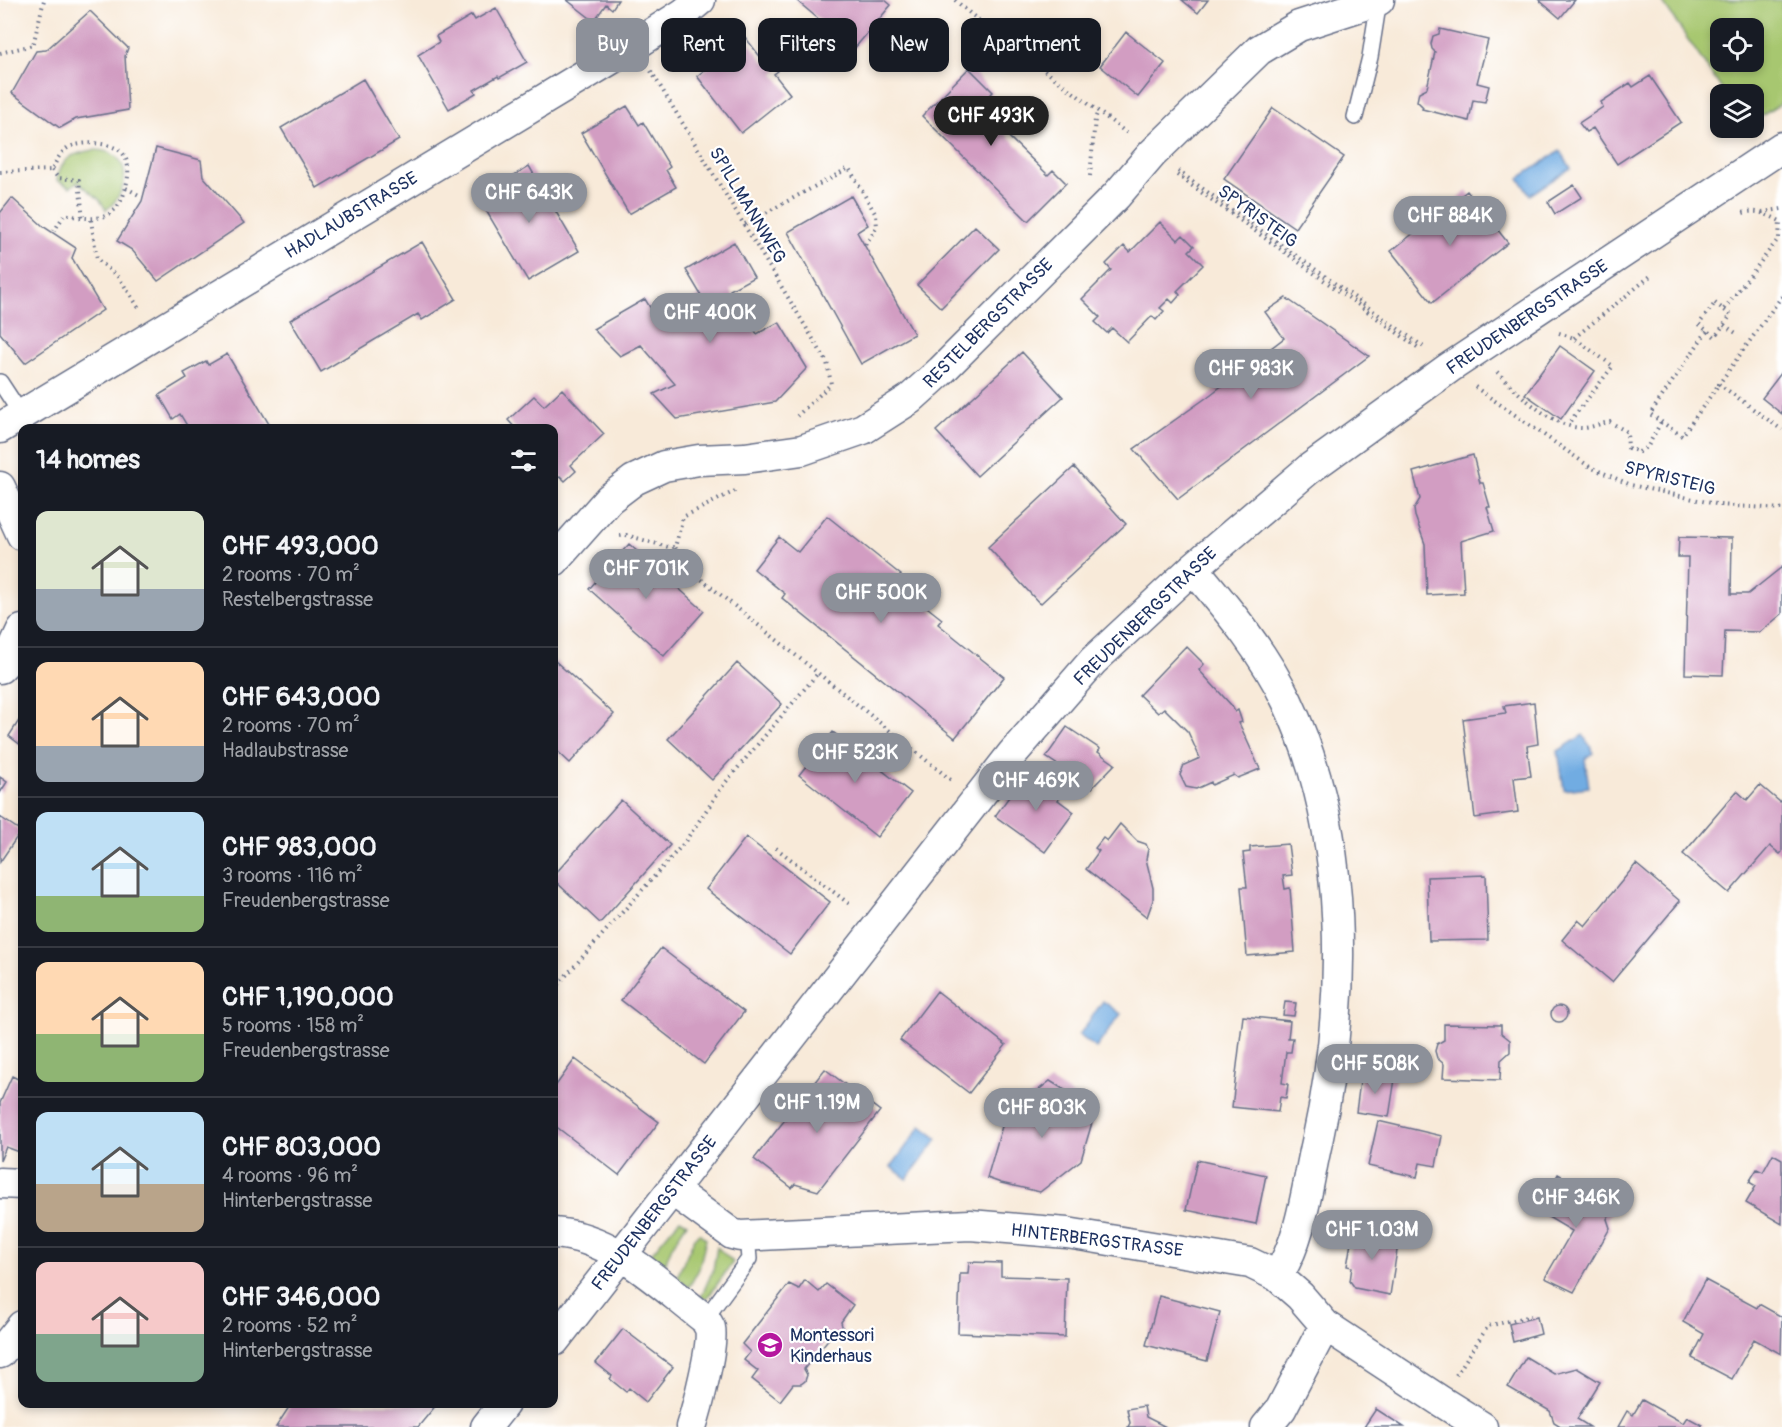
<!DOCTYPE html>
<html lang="en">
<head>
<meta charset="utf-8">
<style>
	:root { --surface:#171b24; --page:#242831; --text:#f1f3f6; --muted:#9ea1a6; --line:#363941; --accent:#8c9099 }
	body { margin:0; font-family:Pangolin,sans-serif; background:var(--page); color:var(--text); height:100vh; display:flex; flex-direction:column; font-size:22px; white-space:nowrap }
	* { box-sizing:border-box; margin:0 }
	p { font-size:20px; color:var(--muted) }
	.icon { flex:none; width:33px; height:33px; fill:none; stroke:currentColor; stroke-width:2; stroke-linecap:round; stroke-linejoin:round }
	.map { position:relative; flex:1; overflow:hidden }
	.side { position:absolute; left:18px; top:424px; width:540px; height:984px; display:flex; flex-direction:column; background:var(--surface); border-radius:12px; box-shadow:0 3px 9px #0003 }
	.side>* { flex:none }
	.hud { position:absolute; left:576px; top:18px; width:570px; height:54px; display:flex; gap:12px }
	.controls { position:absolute; left:1710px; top:18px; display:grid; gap:12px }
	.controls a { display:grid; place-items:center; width:54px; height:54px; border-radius:12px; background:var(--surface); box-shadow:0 3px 9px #0003; font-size:30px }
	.price { position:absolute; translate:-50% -51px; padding:0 14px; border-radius:21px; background:var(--accent); color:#fff; font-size:20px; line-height:39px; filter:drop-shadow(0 2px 3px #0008) }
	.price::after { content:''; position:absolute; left:50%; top:36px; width:18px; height:14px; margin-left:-9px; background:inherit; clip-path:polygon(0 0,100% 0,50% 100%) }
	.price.current { background:#222; color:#fff }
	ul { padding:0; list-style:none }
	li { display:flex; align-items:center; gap:18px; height:150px; padding:0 18px }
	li+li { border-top:2px solid var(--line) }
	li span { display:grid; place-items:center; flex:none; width:168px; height:120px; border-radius:12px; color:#555 }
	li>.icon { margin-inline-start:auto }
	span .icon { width:72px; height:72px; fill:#fffc; stroke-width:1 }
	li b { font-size:26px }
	h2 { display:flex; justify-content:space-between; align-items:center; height:72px; padding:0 18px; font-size:26px }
	.pill { padding:0 21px; border-radius:12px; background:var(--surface); box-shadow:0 3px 9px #0003; font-size:21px; line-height:54px }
	.pill.current { background:var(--accent); color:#fff }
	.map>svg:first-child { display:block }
</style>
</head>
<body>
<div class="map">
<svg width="1782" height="1427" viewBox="0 0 1782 1427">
	<rect width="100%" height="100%" fill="#fff"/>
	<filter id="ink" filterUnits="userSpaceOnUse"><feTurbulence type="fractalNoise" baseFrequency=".0167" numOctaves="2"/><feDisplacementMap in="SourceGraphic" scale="12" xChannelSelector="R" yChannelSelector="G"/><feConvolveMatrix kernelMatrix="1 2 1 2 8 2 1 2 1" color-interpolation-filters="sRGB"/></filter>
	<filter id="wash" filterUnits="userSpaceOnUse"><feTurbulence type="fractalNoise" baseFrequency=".008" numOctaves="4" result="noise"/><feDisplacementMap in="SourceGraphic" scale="24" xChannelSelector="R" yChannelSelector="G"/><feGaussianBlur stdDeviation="1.35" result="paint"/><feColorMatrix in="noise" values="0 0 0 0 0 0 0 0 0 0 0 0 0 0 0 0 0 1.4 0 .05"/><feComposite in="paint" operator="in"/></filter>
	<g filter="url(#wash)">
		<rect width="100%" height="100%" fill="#f8ead9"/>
		<!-- green -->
		<path fill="#a7c76f" stroke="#617b66" stroke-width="1.5" fill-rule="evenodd" d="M1661,0H1782V103L1754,121V94H1725ZM1754,28V62H1720V28Z
			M94,150C134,150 131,191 106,210L100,200L78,182L70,187L57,180C61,157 74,153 94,150Z
			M680,1219L687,1223L672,1246L663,1269L651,1258L650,1255Z
			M699,1233L706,1239L699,1269L689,1287L677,1277L694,1239Z
			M717,1247L733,1262L708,1297L702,1299L701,1297L713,1270Z"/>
		<!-- water -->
		<path fill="#71ace2" stroke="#466ea0" stroke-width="1.5" d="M1560,151L1571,168L1530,195L1519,178Z
			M1583,735L1594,753L1585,759L1589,787L1564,790L1558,751Z
			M1103,1001L1121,1014L1096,1048L1079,1035Z
			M921,1126L938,1139L907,1179L891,1167Z"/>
		<g id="blocks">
			<!-- building -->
			<path fill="#d29dc2" d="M567,0H618L612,9L606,4L594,21Z
				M796,0H885L891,5L854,49Z
				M1182,0H1208L1198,13Z
				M1539,0H1575L1560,18Z
				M496,8L527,62L499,78L498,76L474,90L476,93L449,109L418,55L439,42L436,36L472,15L475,20Z
				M90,11L128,48L125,56L128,110L76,119L60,128L12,93L36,51L46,50Z
				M1440,29L1488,40L1477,83L1489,86L1485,102L1473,100L1469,121L1422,109L1423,107L1417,101L1419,92L1427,88L1435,52L1432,49L1431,44L1433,36L1439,34Z
				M1126,32L1165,63L1138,97L1100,66Z
				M745,37L765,63L773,56L778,62L773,66L778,71L774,74L790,94L741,133L697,76Z
				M969,68L993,92L978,107L1048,175L1053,170L1066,183L1028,221L922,116Z
				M1650,76L1681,122L1617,164L1593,128L1586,132L1579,123L1603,107L1601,102L1630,83L1633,87Z
				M363,79L399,140L317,188L281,128Z
				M627,106L639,125L643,122L670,167L666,170L676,187L629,214L581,133Z
				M1273,108L1344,157L1295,228L1224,179Z
				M156,148L201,160L203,176L244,223L158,281L132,250L117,241L142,201Z
				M529,166L579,251L528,281L478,197Z
				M1574,185L1582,197L1555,214L1548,202Z
				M1467,191L1508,243L1432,303L1391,251Z
				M851,196L868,225L857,232L914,334L861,364L788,232Z
				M12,198L44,227L76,248L72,258L103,310L25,363L0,333V213Z
				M1160,222L1178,240L1183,235L1194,246L1189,251L1203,265L1177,291L1180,295L1173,303L1169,299L1160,308L1164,311L1156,320L1152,316L1127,342L1112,328L1107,333L1095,322L1100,317L1082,299L1111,270L1106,264L1124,246L1130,252Z
				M975,226L999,249L941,308L917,285Z
				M422,242L456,299L422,320L418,314L321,372L290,320Z
				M734,242L754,277L730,290L757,334L779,322L807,368L775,402L677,419L654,394L675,384L641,345L620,356L593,329L645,299L657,319L701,295L686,270Z
				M1286,298L1369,356L1178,499L1134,449L1206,398L1284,338L1265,312Z
				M1560,346L1595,371L1561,419L1525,394Z
				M1022,352L1063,397L977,476L936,431Z
				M227,354L272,429H189L180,414L173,419L159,395L187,378L184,373L206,361L208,365Z
				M1782,372V414L1762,398Z
				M562,389L604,434L571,465L576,471L565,481L560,476L554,482V429H516L508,420L534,396L544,406Z
				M1473,455L1480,483H1483L1490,507H1487L1494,531L1461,541L1464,593L1427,595L1425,544L1415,516L1414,509L1420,499L1413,472Z
				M1074,467L1126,524L1040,604L988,547Z
				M827,516L901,575L895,582L942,619L938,624L1004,677L955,738L782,598L785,594L754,569L779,537L798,552Z
				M1679,537L1732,538L1731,594H1748L1782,567V614L1760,632L1725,631L1723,675L1685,674L1688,557H1678Z
				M629,544L704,611L664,656L589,589Z
				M1186,646L1204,664L1199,670L1232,706L1235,712L1238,710L1242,722L1239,723L1260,769L1238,778L1234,775L1212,785L1211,782L1196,789L1186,787L1180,775L1184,765L1200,758L1188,732L1164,708L1158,713L1139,695Z
				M554,660L614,714L570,763L554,748Z
				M737,663L782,704L712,780L668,739Z
				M1534,702L1538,744L1527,746L1531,776L1514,778L1518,812L1475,818L1463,719L1506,713L1504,706Z
				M22,716V746L9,736Z
				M1067,727L1100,749L1098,752L1115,764L1092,788L1046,757Z
				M833,732L911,793L877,837L799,775Z
				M1025,775L1040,786L1045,778L1064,792L1058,800L1074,812L1045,852L995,816Z
				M0,777L7,782L0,793Z
				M1760,785L1780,802L1782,800V852L1780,854L1770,846L1729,893L1683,854L1737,791L1747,800Z
				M621,800L670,845L600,923L554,880V875Z
				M0,817L21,831L0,862Z
				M1120,824L1137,841L1146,844L1148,849L1146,859L1153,888V900L1147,917L1086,869L1099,851L1095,848L1103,838L1107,841Z
				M746,837L830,902L790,954L706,889Z
				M1288,844L1292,875L1283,876L1285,889L1290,888L1295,952L1247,956L1241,887H1247L1243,853L1250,852V847Z
				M1636,864L1680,901L1612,982L1562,940L1578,920L1585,926Z
				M1486,875L1488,940L1429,941L1427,877Z
				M661,948L744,1012L704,1064L621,1000Z
				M937,991L1006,1045L969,1093L900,1040Z
				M1285,1002L1296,1003L1294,1016L1283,1015Z
				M1551 1014a8 8 0 1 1 16 0a8 8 0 1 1-16 0Z
				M1243,1016L1290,1021L1288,1038H1293L1291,1052H1286L1282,1083L1288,1084L1286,1098L1280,1097L1278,1112L1232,1107Z
				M1444,1024L1501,1025V1033L1510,1040V1052L1501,1060L1500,1080L1443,1078L1444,1064L1437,1058L1435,1051L1437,1044L1444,1040Z
				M575,1059L659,1122L619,1175L554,1125V1088Z
				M825,1069L880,1111L818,1191L795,1184L792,1188L754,1159Z
				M1361,1074L1395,1079L1389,1117L1356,1112Z
				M12,1076L22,1081V1153L6,1147L0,1161V1103Z
				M1050,1081L1096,1109L1081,1160L1040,1192L1001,1183L987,1178L1005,1116Z
				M1378,1121L1442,1136L1436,1166L1420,1163L1417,1177L1368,1166Z
				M1773,1154L1782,1159V1224L1746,1203L1756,1186L1749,1182L1757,1169L1763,1172Z
				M1197,1160L1266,1175L1256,1224L1186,1210Z
				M1558,1174L1614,1206L1607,1219L1610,1228L1574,1292L1545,1278L1572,1231L1538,1211Z
				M1354,1225L1383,1230L1382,1241L1398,1244L1390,1295L1355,1288L1350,1281L1352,1267L1347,1266Z
				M969,1262L1001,1263V1276L1067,1278L1065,1337L958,1333L960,1274H968Z
				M805,1280L819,1292L826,1284L853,1305L841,1322L843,1330L841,1336L834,1338L830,1337L804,1369L807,1375L805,1381L801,1384H793L780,1401L752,1379L758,1371L744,1360L750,1352L742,1344L789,1284L799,1289Z
				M1705,1280L1757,1308L1759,1304L1782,1317L1781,1354L1754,1339L1732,1379L1692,1358L1704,1334L1683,1322Z
				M1159,1296L1220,1312L1207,1361L1146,1345Z
				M1537,1317L1541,1334L1513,1342L1509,1324Z
				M623,1329L673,1367L646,1402L629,1388L626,1392L610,1379L612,1376L596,1363Z
				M1526,1357L1554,1374L1577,1368L1600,1382L1577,1419L1590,1427H1562L1554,1422L1550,1411L1508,1387Z
				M1642,1400L1683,1423L1687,1417L1702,1425L1701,1427H1618L1627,1411L1633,1415Z
				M291,1404H437L418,1427H276Z
				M1144,1406L1146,1417L1166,1427H1128L1130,1423L1127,1409Z
				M1376,1409L1404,1427H1364Z"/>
		</g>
	</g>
	<g filter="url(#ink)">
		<use href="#blocks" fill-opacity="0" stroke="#687089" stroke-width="1.5"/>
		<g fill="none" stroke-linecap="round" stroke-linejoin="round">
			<!-- lane casing -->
			<g stroke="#687089" stroke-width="18">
				<path id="lane" d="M1355,117L1370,57L1379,0
					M0,382L21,414
					M705,1319L749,1259L747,1236"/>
			</g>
			<!-- street casing -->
			<g stroke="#687089" stroke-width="33">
				<path id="street" d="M0,428L636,44L683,14L700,0
					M0,487L22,535
					M554,561L609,499L634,480L664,466L699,460L745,458L802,450L863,429L910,399L941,371L1116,196L1152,154L1259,50L1299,26L1379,0
					M1193,568C1228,610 1263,651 1287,701C1350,834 1348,1001 1317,1142C1307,1185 1302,1240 1277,1276
					M0,668L8,660L22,630
					M0,1183L22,1184
					M672,1190L732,1234L740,1236L970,1225L1067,1233L1250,1263L1277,1276L1300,1296L1325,1325L1439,1400L1482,1427
					M554,1233C614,1237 659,1284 705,1319C706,1321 709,1326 710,1328C714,1344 697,1409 691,1427
					M554,1341L1013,753L1093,661L1193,568L1309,469L1449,368L1782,147
					M0,1353L22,1326
					M486,1427L504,1404
					M1266,1427L1281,1409L1325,1325"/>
			</g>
			<!-- path -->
			<path stroke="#687089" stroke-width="4" stroke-dasharray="1.5 4.5" stroke-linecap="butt" d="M955,0L972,15L1128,134
				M0,53L33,45L44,0
				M651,71L827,362L831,384L797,416
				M52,170L58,178L79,180L83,219
				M1178,171L1425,348
				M0,172L52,170C56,161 61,150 72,146C86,141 115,142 124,155C129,163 129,174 127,182C120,220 98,223 65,214L54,231
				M1177,175L1420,349
				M1090,176L1095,119L1098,111
				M126,188L139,195
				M1762,212L1782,209
				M91,220L97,259L120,279L139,308
				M745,224L849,168L876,215L877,227L865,245
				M1782,296L1719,384L1782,430
				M1715,303L1731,315L1715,337L1699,324Z
				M1724,309L1779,238L1780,221C1768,215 1757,209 1743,213
				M1724,325L1739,335
				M1707,331L1650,414L1682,436L1719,384
				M1559,333L1574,338L1613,366L1568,424
				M1574,338L1653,274
				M1497,372C1518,393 1551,427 1582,428C1591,428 1601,423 1610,422L1627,432L1628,448L1639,452L1648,446L1661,422
				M1475,387L1590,467L1631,485L1720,505L1782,509
				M735,491L683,517L675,547L686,567L951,780
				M620,536L626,535L668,547H675
				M776,848L852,906
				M554,989L684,843L725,783L818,673
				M1456,1375L1488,1326L1531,1316"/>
			<!-- lane -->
			<use href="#lane" stroke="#fff" stroke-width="15"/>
			<!-- street -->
			<use href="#street" stroke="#fff" stroke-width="30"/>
		</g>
	</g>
	<!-- icons -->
	<defs>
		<g id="school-disc" transform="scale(1.35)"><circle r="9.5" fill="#b5179e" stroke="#fff"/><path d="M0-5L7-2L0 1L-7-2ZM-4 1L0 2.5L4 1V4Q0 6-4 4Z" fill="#fff"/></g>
	</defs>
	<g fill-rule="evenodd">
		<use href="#school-disc" x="770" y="1345"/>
	</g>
	<g text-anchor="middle" stroke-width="4.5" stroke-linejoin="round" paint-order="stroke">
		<!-- street labels -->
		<g font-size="18" fill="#1b2f5e" stroke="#fff">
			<text transform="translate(748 205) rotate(59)" y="6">SPILLMANNWEG</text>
			<text transform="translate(351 215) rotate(-31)" y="6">HADLAUBSTRASSE</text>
			<text transform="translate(1258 216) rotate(36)" y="6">SPYRISTEIG</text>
			<text transform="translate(1527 317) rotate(-34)" y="6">FREUDENBERGSTRASSE</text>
			<text transform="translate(988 323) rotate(-45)" y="6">RESTELBERGSTRASSE</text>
			<text transform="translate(1670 478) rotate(14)" y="6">SPYRISTEIG</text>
			<text transform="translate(1145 616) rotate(-44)" y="6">FREUDENBERGSTRASSE</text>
			<text transform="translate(654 1213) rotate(-52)" y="6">FREUDENBERGSTRASSE</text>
			<text transform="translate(1097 1240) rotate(7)" y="6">HINTERBERGSTRASSE</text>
		</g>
		<!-- poi labels -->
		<g font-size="18" fill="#1b2f5e" stroke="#fff" text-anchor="start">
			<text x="790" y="1341">Montessori<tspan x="790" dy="21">Kinderhaus</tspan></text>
		</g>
	</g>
</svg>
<div class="controls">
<a><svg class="icon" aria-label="locate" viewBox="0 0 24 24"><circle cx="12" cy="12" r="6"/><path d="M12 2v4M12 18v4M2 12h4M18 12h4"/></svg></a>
<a><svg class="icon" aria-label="layers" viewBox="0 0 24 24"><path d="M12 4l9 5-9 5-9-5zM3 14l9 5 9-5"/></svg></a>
</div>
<b class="price current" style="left:991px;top:147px">CHF 493K</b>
<b class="price" style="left:529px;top:224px">CHF 643K</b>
<b class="price" style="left:1450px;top:247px">CHF 884K</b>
<b class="price" style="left:710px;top:344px">CHF 400K</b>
<b class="price" style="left:1251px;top:400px">CHF 983K</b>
<b class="price" style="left:646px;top:600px">CHF 701K</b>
<b class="price" style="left:881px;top:624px">CHF 500K</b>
<b class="price" style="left:855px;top:784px">CHF 523K</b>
<b class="price" style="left:1036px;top:812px">CHF 469K</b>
<b class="price" style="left:1375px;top:1095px">CHF 508K</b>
<b class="price" style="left:817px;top:1134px">CHF 1.19M</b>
<b class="price" style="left:1042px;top:1139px">CHF 803K</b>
<b class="price" style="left:1576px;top:1229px">CHF 346K</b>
<b class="price" style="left:1372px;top:1261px">CHF 1.03M</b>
<div class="hud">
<a class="pill current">Buy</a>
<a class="pill">Rent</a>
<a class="pill">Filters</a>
<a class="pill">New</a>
<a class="pill">Apartment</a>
</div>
<section class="side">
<h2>14 homes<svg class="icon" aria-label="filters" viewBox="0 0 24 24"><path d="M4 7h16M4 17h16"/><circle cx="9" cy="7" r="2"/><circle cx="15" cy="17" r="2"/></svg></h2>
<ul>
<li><span style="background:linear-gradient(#dfe7d0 65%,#9aa5b1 0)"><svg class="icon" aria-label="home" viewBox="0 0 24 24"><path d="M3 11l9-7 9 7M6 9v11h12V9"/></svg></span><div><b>CHF 493,000</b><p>2 rooms · 70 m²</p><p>Restelbergstrasse</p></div></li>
<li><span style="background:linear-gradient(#ffd9b3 70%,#9aa5b1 0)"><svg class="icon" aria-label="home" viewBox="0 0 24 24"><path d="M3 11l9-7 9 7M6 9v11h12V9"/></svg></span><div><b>CHF 643,000</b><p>2 rooms · 70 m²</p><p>Hadlaubstrasse</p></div></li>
<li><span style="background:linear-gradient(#bfe0f5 70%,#8fb573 0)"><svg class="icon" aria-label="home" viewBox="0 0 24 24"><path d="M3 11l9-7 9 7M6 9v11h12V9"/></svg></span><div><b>CHF 983,000</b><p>3 rooms · 116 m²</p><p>Freudenbergstrasse</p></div></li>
<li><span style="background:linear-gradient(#ffd9b3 60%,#8fb573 0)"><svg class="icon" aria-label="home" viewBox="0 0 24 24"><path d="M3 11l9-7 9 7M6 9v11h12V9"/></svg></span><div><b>CHF 1,190,000</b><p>5 rooms · 158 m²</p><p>Freudenbergstrasse</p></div></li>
<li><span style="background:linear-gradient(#bfe0f5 60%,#b9a48a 0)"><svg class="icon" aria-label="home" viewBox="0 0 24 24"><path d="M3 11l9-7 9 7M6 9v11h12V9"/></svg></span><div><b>CHF 803,000</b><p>4 rooms · 96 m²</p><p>Hinterbergstrasse</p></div></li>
<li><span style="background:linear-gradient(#f6c9c9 60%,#7fa58c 0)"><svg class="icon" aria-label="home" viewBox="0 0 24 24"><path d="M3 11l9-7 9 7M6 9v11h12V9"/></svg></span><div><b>CHF 346,000</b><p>2 rooms · 52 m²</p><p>Hinterbergstrasse</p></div></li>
</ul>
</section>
</div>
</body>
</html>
